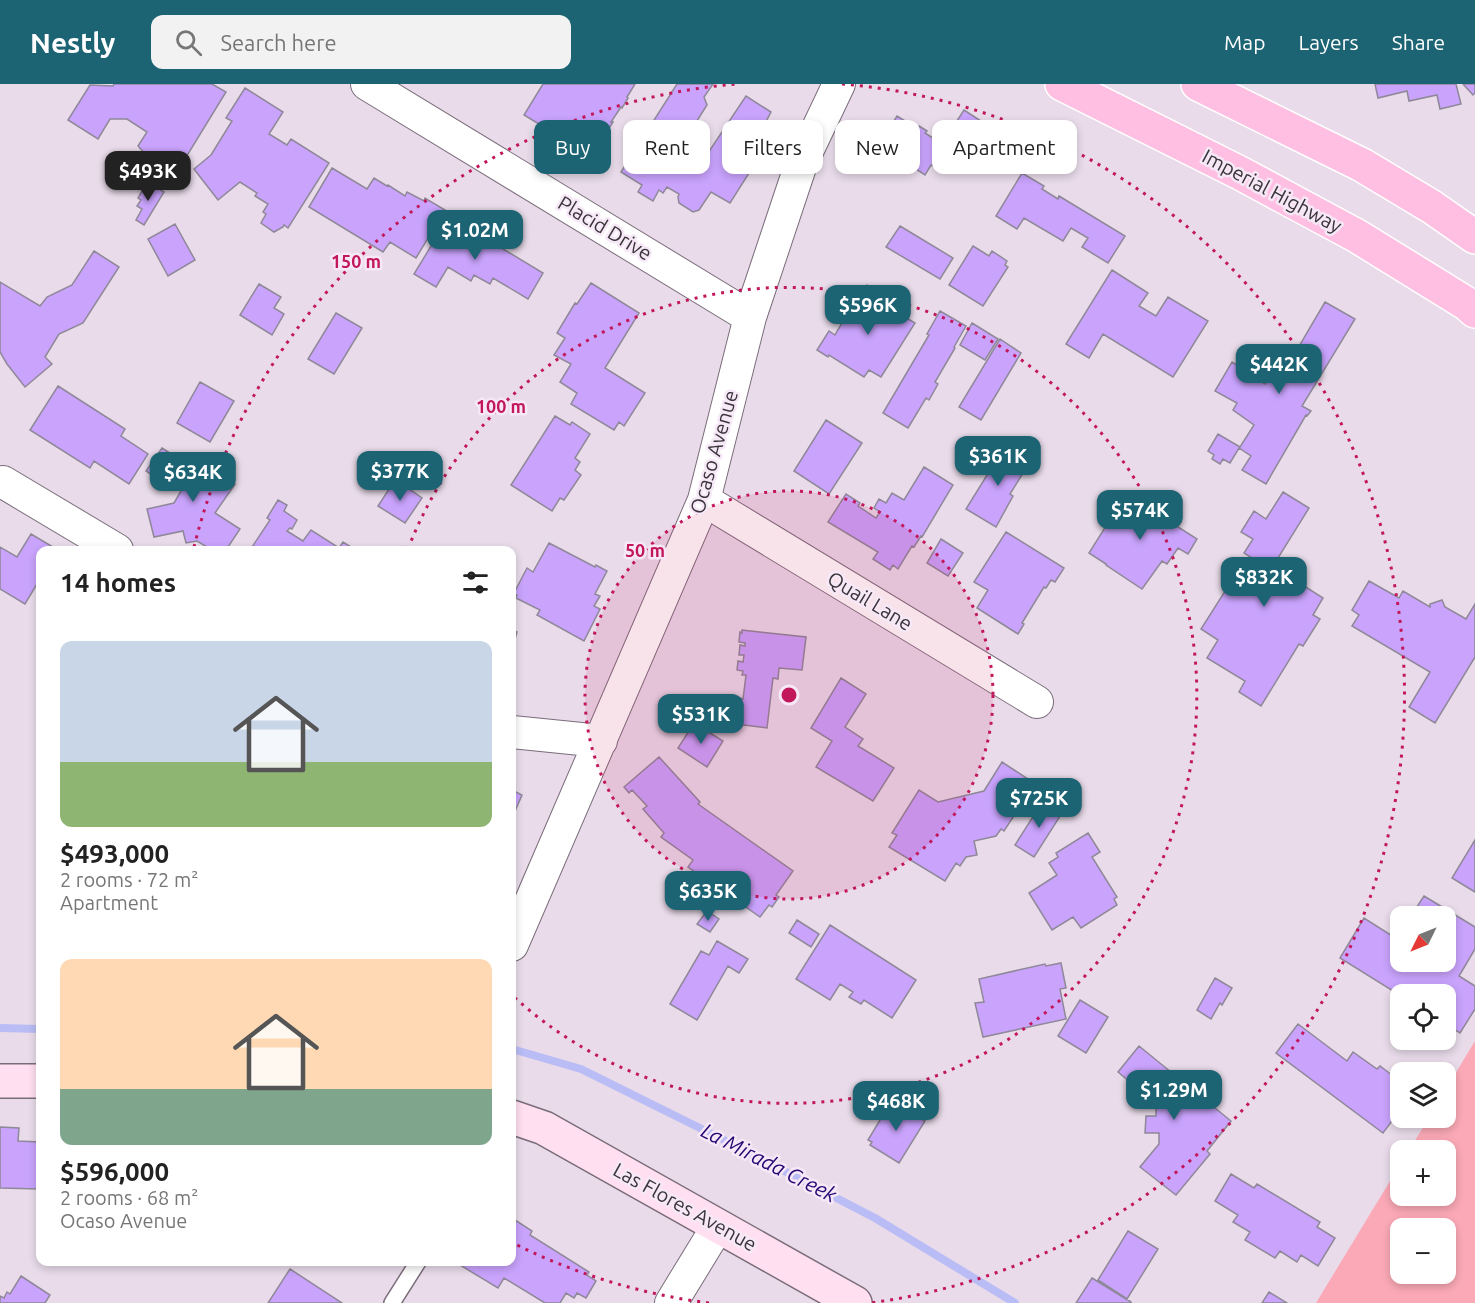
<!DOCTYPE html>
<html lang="en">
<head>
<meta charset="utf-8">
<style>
	:root { --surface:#fff; --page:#f2f2f2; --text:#222; --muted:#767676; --accent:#1c6373 }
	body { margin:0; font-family:Ubuntu,sans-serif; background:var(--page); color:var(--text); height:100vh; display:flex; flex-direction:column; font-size:22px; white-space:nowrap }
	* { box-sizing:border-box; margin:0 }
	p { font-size:20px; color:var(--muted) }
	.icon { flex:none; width:33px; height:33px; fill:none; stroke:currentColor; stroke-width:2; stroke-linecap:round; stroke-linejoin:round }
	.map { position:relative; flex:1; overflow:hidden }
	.side { position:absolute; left:36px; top:462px; width:480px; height:720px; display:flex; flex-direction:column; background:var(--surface); border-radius:12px; box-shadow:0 3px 9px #0003 }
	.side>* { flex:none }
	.guide { position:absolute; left:534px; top:36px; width:570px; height:54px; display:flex; gap:12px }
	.needle { width:39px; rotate:227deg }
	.buttons { position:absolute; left:1390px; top:822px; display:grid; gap:12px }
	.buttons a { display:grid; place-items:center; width:66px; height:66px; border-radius:12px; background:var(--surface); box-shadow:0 3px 9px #0003; font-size:30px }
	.price { position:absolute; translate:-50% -51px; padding:0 14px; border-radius:12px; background:var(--accent); color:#fff; font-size:20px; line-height:39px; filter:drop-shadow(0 2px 3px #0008) }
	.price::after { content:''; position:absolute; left:50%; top:36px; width:18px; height:14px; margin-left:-9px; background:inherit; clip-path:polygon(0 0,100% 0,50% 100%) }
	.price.selected { background:#222; color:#fff }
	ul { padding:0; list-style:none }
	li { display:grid; align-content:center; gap:12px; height:318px; padding:0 24px }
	li span { display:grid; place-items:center; height:186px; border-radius:12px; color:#555 }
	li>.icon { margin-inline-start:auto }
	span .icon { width:108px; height:108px; fill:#fffc; stroke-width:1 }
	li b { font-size:26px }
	h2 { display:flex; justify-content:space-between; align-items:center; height:72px; padding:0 24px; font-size:26px }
	.chip { padding:0 21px; border-radius:12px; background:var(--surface); box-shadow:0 3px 9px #0003; font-size:21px; line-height:54px }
	.chip.selected { background:var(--accent); color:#fff }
	header { display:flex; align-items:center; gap:36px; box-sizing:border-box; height:84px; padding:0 30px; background:var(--accent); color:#fff }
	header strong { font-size:28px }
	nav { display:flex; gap:33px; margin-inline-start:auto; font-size:21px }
	.search { width:420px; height:54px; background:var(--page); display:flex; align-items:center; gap:15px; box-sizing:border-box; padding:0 21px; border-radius:12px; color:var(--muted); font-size:22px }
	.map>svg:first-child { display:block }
</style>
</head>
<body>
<header>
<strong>Nestly</strong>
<div class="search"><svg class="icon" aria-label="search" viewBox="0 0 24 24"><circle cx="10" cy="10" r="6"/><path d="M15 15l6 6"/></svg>Search here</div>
<nav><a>Map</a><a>Layers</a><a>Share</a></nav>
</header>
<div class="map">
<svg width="1475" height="1219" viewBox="0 0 1475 1219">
	<rect width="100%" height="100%" fill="#e9dbea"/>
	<!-- green -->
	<path fill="#fba9b6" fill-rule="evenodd" d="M1475,957V1219H1316L1401,1079V1112H1446V1066H1409L1429,1034H1446V1005ZM1401,1144H1446V1190H1401Z"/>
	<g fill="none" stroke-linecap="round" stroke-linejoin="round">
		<!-- stream -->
		<path stroke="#babdf5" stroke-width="8" d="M0,944L40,945
			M512,965L581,985L734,1061L875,1134L1015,1219"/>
	</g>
	<!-- building -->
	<path fill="#c9a3fc" stroke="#8e8898" stroke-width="1.5" d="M114,0H212L226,8L188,70L164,91L138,62L147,48L127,35H110L98,55L68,36L90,1L113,2Z
		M543,0H635L627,13L628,14L622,24L621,23L611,38H613L593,71L571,57L570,59L524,31Z
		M677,0H713L704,13L707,21L695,40L687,41L683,48L710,66L746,12L771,28L743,81L751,86L730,119L711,108L699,126L693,128L679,119L678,113L679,110L667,103L663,109L659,106L653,117L638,108L642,101L621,88Z
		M1375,0H1456L1461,20L1440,25L1437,11L1409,17L1407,7L1378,14Z
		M1463,0H1475V9L1473,11Z
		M245,4L283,28L269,50L287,61L291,55L329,79L288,144L284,141L283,143L274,148L261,139L266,130L263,128L268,120L255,112L257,109L240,98L218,116L194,85L211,71L232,37L226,34Z
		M964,26L987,41L959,86L941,75L935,83L931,81L925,91L879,61L897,32L918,45L919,42L927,47L925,49L942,60Z
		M332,84L367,105L374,94L387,102L388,101L405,112L407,108L424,117L425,114L445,126L416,174L390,158L383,168L309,123Z
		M1022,89L1044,102L1042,105L1058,115L1059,112L1125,152L1108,179L1082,163L1088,154L1071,144L1063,157L1024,134L1017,145L996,132Z
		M151,100L164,108L144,141L136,136L142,125L137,122L141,116L138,114L145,102L149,104Z
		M450,131L468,141L464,148L470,151L467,156L473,159L475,156L487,163L490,157L543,189L528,215L493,194L490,200L474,191L471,197L448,183L436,203L414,190Z
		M175,140L195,176L168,192L148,155Z
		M900,142L953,174L940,195L886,163Z
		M973,162L989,172L992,167L1007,177L1005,181L1008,183L983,222L949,201Z
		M94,167L119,183L83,239L59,250L45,273L52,280L25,303L7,280L0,268V198L40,222L47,213L72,201Z
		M1112,186L1148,209L1139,222L1156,232L1168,213L1208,237L1173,293L1103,250L1089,274L1066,260Z
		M591,199L639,229L605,284L645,309L624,342L619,338L614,346L571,320L577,309L560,298L571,280L554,271L565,254L557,249L575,219L577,220Z
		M259,200L281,213L274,224L284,230L272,251L240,231Z
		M867,201L879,209L875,215L915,239L881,293L869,286L864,293L829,271L828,273L817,266L829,247L835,251L853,220L855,221Z
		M1325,218L1355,235L1302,322L1311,327L1307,332L1306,331L1266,400L1242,386L1251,372L1239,364L1230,379L1223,375L1220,380L1212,375L1214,371L1208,367L1218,350L1240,363L1254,341L1233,326L1237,319L1215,307L1232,278L1256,292L1255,294L1265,300L1285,266L1294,271Z
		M940,227L966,242L954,263L955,264L935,298L938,300L929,316L926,314L908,344L883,329L929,251L927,250Z
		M336,229L362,244L334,290L308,275Z
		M972,239L998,255L985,276L960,261Z
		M1000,255L1021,269L981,336L959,323Z
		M200,298L234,317L210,358L177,339Z
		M58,302L125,345L121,352L148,370L129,400L94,377L90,384L30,346Z
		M555,332L570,341L572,338L590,350L575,374L580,378L575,386L581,391L564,416L560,414L552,427L511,401Z
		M826,336L862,359L829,410L794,387Z
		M1005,362L1030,378L1010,410L1013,412L996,443L966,425Z
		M162,364L182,377L184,375L205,389L210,382L221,390L222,388L235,396L233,398L235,400L215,429L240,445L226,466H212L197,457L186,459L183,447L154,453L147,425L174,419L184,402L177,397L172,404L146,387Z
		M924,383L953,401L922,453L921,452L914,463L912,462L898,485L893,481L890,486L873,475L878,468L828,438L846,410L860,419L858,422L876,434L880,428L874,424L879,415L886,419L892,409L904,416Z
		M393,399L409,405L422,414L405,439L378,422Z
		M1136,407L1152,416L1145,427L1147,428L1150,425L1197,455L1188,470L1178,464L1167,480L1162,477L1142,505L1106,481V480L1089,469L1118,423L1124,427Z
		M1283,408L1309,424L1273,482L1323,514L1313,531L1320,535L1303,562L1299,560L1261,622L1239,608L1245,597L1207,574L1218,556L1201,545L1234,493L1257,507L1271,486L1244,469L1253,455L1241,448L1254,427L1266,435Z
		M278,416L287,421L284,427L297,436L292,445L290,444L287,447L303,457L311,446L339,464L343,458L356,466H250L270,436L267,434Z
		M1006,448L1064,484L1055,498L1051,496L1046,504L1044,503L1022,539L1024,540L1018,550L977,524L988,506L974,498Z
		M31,450L58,466H40V495L25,520L0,505V463L17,473Z
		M941,455L963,469L948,492L927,479Z
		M549,459L595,483L596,481L607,487L595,510L600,512L594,522L600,525L584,557L537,531L540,526L516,514L517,511L514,509L527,484L533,488Z
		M1369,497L1399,514L1403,507L1430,523V520L1442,516L1445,523L1466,535L1475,520V573L1435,639L1409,623L1430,588L1352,542L1359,531L1352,526Z
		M512,546L517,548L512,566Z
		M742,546L806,553L802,586L779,584L778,595L773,594L767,644L736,640L739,614L743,615L746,591H742L743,587L737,586L738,577L743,578L744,571H739L740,561L745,562V559L739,558L740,548L742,549Z
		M841,594L866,610L845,643L863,655L858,662L894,684L873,717L816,683L832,657L811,644Z
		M694,639L723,657L707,683L678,664Z
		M659,673L700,718L698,720L793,787L776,811L779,813L772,823L769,821L760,833L723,807L715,818L700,808L707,797L688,783L693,776L661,753L664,749L643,725L647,722L632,706L629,709L624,703Z
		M1002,678L1031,697L1028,701L1043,711L1033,726L1018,717L1015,722L1019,724L1004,747L1001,745L996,752L974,757L977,771L966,773L960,782L956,779L945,797L889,763L897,751L892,749L919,706L938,718L984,707Z
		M512,706L522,711L512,734Z
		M1043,717L1062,729L1034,773L1015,761Z
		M1088,749L1100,768L1092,773L1117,813L1114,815L1117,821L1081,844L1073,833L1052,846L1029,809L1057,791L1049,779L1058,773L1056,769Z
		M1475,756V808L1452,794Z
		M1424,812L1475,843V865L1459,892L1475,902V925L1460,949L1446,940V910H1401V912L1340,874L1364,834L1397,855L1401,849V878H1446V832H1411Z
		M707,827L719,835L710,848L697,840Z
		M797,836L819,850L811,863L789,849Z
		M830,841L916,896L892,934L864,916L861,920L849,913L853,908L840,900L830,916L796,895Z
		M717,857L748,875L739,889L728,882L697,936L670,920L701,867L709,871Z
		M1061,879L1066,904L1060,905L1066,935L983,953L975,919L984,918L979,895L1045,880L1046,882Z
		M1215,894L1232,904L1222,921L1220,919L1211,935L1197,926Z
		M1080,916L1108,933L1086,969L1058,952Z
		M1298,940L1347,977L1353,968L1377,985L1380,982L1401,998V1025L1383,1049L1276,969Z
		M1139,962L1231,1037L1207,1067L1210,1070L1176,1111L1140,1083L1159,1060V1049H1145L1146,1032H1156V1020L1118,988Z
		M896,1019L925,1037L899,1079L870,1061L872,1058L868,1056L889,1021L894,1023Z
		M0,1043L19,1044L18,1057L40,1058V1105L0,1104Z
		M1231,1090L1254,1104L1257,1100L1320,1138L1317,1143L1335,1154L1318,1182L1301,1171L1297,1178L1280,1167L1275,1174L1245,1156L1250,1148L1233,1138L1238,1131L1215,1117Z
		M512,1134L532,1147L530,1151L589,1188L587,1191L596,1197L586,1214L577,1209L574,1214L566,1209L560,1219H545L504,1194L498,1204L460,1181L462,1178H512Z
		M1128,1147L1158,1165L1127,1215L1098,1196Z
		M290,1185L342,1219H268Z
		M21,1192L50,1211L45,1219H0V1212L4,1214L7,1208L10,1210Z
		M1092,1194L1131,1218V1219H1076Z
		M1269,1208L1287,1219H1262Z"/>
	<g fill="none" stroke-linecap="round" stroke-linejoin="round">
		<!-- lane casing -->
		<g stroke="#7a6d7a" stroke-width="18">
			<path id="lane" d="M392,1219L418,1178"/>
		</g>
		<!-- street casing -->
		<g stroke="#7a6d7a" stroke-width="34">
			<path id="street" d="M367,0L750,233
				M3,398L117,466
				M704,416L1037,618
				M512,648L601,657
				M512,861L704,416L750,233L801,80L839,0
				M671,1219L718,1142"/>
		</g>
		<!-- secondary casing -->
		<g stroke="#7a6d7a" stroke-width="36">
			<path id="secondary" d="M0,997H40
				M512,1033L544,1044L855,1219"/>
		</g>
		<!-- primary casing -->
		<g stroke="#fff" stroke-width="36">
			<path id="primary" d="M1062,0L1240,89L1357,152L1467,220L1475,227
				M1198,0L1362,81L1432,123L1475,153"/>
		</g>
		<!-- lane -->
		<use href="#lane" stroke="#fff" stroke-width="15"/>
		<!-- street -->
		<use href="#street" stroke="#fff" stroke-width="32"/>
		<!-- secondary -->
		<use href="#secondary" stroke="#ffdff0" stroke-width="33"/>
		<!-- primary -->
		<use href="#primary" stroke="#febfe2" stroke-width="33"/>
	</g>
	<!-- distance rings -->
	<circle cx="789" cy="611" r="204" fill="#c2185b" fill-opacity=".12"/>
	<g fill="none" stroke="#c2185b" stroke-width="3" stroke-dasharray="3 6">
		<circle cx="789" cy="611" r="204"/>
		<path d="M408 465A408 408 0 1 1 513 912"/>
		<path d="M709 1219A613 613 0 0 1 515 1160M194 463A613 613 0 0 1 736 0M842 0A613 613 0 0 1 869 1219"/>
	</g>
	<g text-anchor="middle" stroke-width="5" stroke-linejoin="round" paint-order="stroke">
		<!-- street labels -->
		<g font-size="20" fill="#3a353a" stroke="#f7e8f7">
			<text transform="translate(1272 107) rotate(28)" y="7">Imperial Highway</text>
			<text transform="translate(605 144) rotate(31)" y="7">Placid Drive</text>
			<text transform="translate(714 368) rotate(-74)" y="7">Ocaso Avenue</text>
			<text transform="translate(870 517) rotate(31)" y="7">Quail Lane</text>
			<text transform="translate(685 1123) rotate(29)" y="7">Las Flores Avenue</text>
		</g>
		<!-- water labels -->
		<g font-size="21" font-style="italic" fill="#250874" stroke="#f7e8f7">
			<text transform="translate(769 1079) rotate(27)" y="7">La Mirada Creek</text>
		</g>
	</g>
	<circle cx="789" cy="611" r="9" fill="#c2185b" stroke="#f7e8f7" stroke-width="3"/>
	<g font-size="18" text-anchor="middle" font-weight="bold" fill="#c2185b" stroke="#f7e8f7" stroke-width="5" stroke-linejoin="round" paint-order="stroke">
		<text x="356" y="184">150 m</text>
		<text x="501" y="329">100 m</text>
		<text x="645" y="473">50 m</text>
	</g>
</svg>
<div class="buttons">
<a><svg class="needle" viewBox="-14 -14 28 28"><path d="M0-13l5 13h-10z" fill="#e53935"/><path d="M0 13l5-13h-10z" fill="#767676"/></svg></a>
<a><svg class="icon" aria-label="locate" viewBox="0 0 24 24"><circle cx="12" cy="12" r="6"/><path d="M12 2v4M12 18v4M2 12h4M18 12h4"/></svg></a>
<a><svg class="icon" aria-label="layers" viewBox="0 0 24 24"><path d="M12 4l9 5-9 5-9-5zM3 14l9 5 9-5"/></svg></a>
<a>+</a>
<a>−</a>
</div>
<b class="price selected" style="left:148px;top:118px">$493K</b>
<b class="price" style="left:475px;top:177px">$1.02M</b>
<b class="price" style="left:868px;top:252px">$596K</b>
<b class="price" style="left:1279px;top:311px">$442K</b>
<b class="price" style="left:998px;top:403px">$361K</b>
<b class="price" style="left:400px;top:418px">$377K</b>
<b class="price" style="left:193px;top:419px">$634K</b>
<b class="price" style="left:1140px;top:457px">$574K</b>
<b class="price" style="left:1264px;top:524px">$832K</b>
<b class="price" style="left:701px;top:661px">$531K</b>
<b class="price" style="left:1039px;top:745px">$725K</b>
<b class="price" style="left:708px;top:838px">$635K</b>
<b class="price" style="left:1174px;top:1037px">$1.29M</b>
<b class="price" style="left:896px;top:1048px">$468K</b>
<div class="guide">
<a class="chip selected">Buy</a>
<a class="chip">Rent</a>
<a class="chip">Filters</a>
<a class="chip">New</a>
<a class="chip">Apartment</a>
</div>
<section class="side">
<h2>14 homes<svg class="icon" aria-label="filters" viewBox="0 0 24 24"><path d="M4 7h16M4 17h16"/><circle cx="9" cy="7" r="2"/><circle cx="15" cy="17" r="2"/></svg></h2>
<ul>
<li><span style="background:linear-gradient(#c9d6e8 65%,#8fb573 0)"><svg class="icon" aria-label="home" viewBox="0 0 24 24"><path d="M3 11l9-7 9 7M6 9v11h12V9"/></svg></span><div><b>$493,000</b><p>2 rooms · 72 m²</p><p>Apartment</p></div></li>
<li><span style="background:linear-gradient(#ffd9b3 70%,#7fa58c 0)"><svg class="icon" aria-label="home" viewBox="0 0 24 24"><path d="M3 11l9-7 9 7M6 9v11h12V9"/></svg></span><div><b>$596,000</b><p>2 rooms · 68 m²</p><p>Ocaso Avenue</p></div></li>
</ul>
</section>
</div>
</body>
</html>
